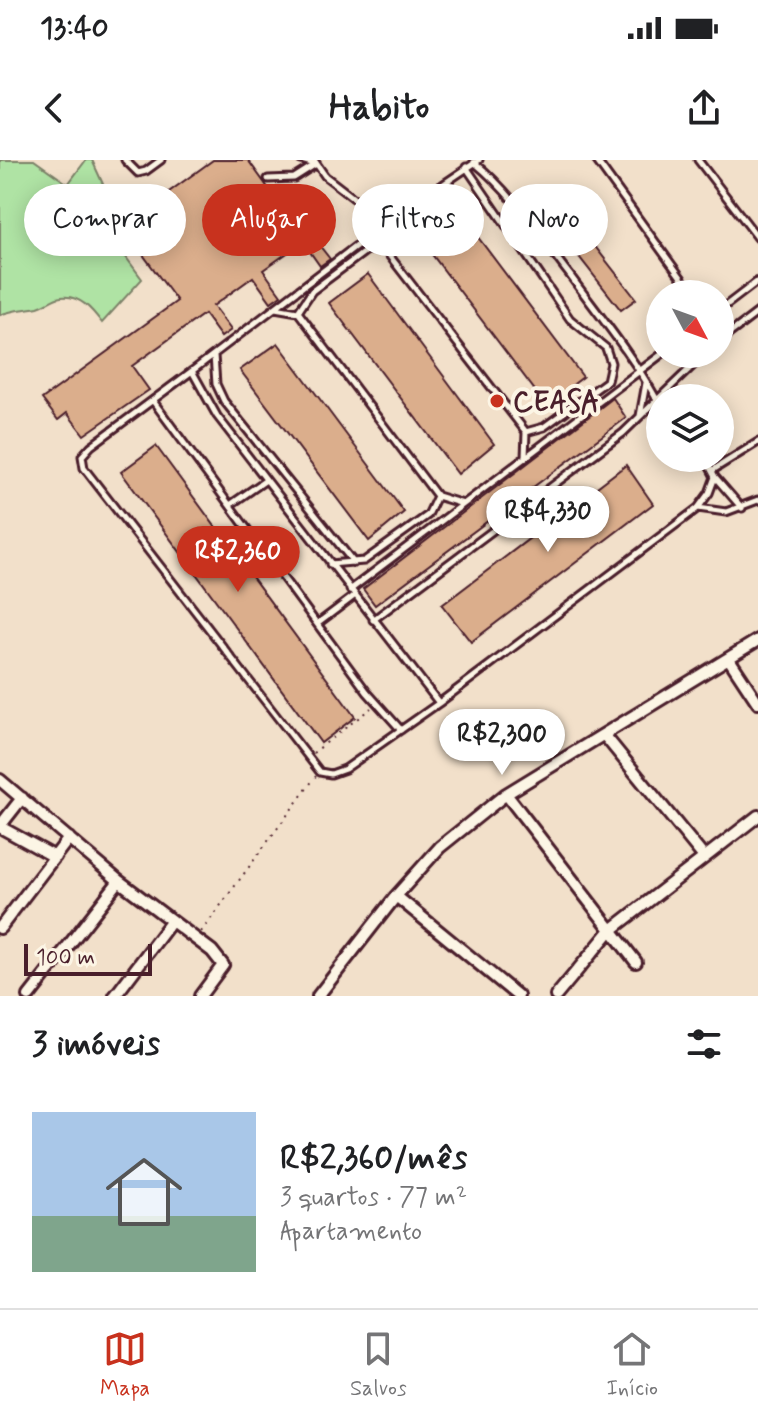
<!DOCTYPE html>
<html lang="pt">
<head>
<meta charset="utf-8">
<style>
	:root { --surface:#fff; --page:#f6f6f6; --text:#202124; --muted:#757577; --line:#e0e0e0; --accent:#c8321e }
	body { margin:0; font-family:Mynerve,sans-serif; background:var(--page); color:var(--text); height:100vh; display:flex; flex-direction:column; font-size:30px; white-space:nowrap }
	* { box-sizing:border-box; margin:0 }
	p { font-size:26px; color:var(--muted) }
	.icon { flex:none; width:44px; height:44px; fill:none; stroke:currentColor; stroke-width:2; stroke-linecap:round; stroke-linejoin:round }
	.map { position:relative; height:836px; overflow:hidden }
	.side { display:flex; flex-direction:column; background:var(--surface); flex:1 }
	.side>* { flex:none }
	.hud { position:absolute; left:24px; top:24px; width:710px; height:72px; display:flex; gap:16px }
	.needle { width:52px; rotate:131deg }
	.tools { position:absolute; left:646px; top:120px; display:grid; gap:16px }
	.tools a { display:grid; place-items:center; width:88px; height:88px; border-radius:50%; background:var(--surface); box-shadow:0 4px 20px #0003; font-size:40px }
	.scale { position:absolute; left:24px; bottom:20px; width:128px; box-sizing:border-box; padding-left:8px; border:4px solid #4a1f2b; border-top:0; font-size:22px; line-height:28px; white-space:nowrap; color:#4a1f2b; -webkit-text-stroke:6px #fcf5e5; paint-order:stroke }
	.price { position:absolute; translate:-50% -68px; padding:0 18px; border-radius:28px; background:#fff; color:#222; font-size:26px; line-height:52px; filter:drop-shadow(0 2px 4px #0008) }
	.price::after { content:''; position:absolute; left:50%; top:48px; width:24px; height:18px; margin-left:-12px; background:inherit; clip-path:polygon(0 0,100% 0,50% 100%) }
	.price.active { background:var(--accent); color:#fff }
	ul { padding:0; list-style:none }
	li { display:flex; align-items:center; gap:24px; height:200px; padding:0 32px }
	li+li { border-top:2px solid var(--line) }
	li span { display:grid; place-items:center; flex:none; width:224px; height:160px; border-radius:0px; color:#555 }
	li>.icon { margin-inline-start:auto }
	span .icon { width:96px; height:96px; fill:#fffc; stroke-width:1 }
	li b { font-size:34px }
	h2 { display:flex; justify-content:space-between; align-items:center; height:96px; padding:0 32px; font-size:34px }
	.chip { padding:0 28px; border-radius:36px; background:var(--surface); box-shadow:0 4px 20px #0003; font-size:28px; line-height:72px }
	.chip.active { background:var(--accent); color:#fff }
	.status { display:flex; justify-content:space-between; align-items:center; height:56px; padding:0 40px; background:var(--surface); direction:ltr }
	.status svg { height:22px; fill:currentColor }
	header { display:flex; justify-content:space-between; align-items:center; height:104px; padding:0 32px; background:var(--surface); font-size:36px; font-weight:800 }
	.tab-bar { display:flex; justify-content:space-around; align-items:center; height:112px; border-top:2px solid var(--line); background:var(--surface); font-size:22px; color:var(--muted) }
	.tab-bar a { display:grid; justify-items:center; gap:4px }
	.tab-bar .active { color:var(--accent) }
	.map>svg:first-child { display:block }
</style>
</head>
<body>
<div class="status"><b>13:40</b><svg viewBox="0 0 49 12"><path d="M0 12V9h3v3zM5 12V6h3v6zM10 12V3h3v9zM15 12V0h3v12zM26 1h20v11H26zM47 4h2v5h-2z"/></svg></div>
<header><svg class="icon" aria-label="back" viewBox="0 0 24 24"><path d="M15 5l-7 7 7 7"/></svg>Habito<svg class="icon" aria-label="share" viewBox="0 0 24 24"><path d="M12 15V3M7 8l5-5 5 5M5 13v7h14v-7"/></svg></header>
<div class="map">
<svg width="758" height="836" viewBox="0 0 758 836">
	<rect width="100%" height="100%" fill="#f2e0ca"/>
	<filter id="ink" filterUnits="userSpaceOnUse"><feTurbulence type="fractalNoise" baseFrequency=".0125" numOctaves="2"/><feDisplacementMap in="SourceGraphic" scale="16" xChannelSelector="R" yChannelSelector="G"/><feConvolveMatrix kernelMatrix="1 2 1 2 8 2 1 2 1" color-interpolation-filters="sRGB"/></filter>
	<g filter="url(#ink)">
		<!-- green -->
		<path fill="#afe3a4" stroke="#7c8168" stroke-width="2" d="M0,0H34L68,24L86,0H92L113,46L117,85L142,119L102,163C93,151 80,134 61,137C53,138 46,145 38,147C24,150 13,149 0,155Z"/>
		<!-- building -->
		<path fill="#dbae8c" stroke="#4a1f2b" stroke-width="2" d="M213,0H248L292,61L297,57L330,99L320,106L303,82L263,110L281,135L271,142L253,117L213,146L231,170L221,177L204,154L132,206L149,230L84,275L67,253L58,260L42,239L177,141L122,66Z
			M551,30L636,139L621,150L536,42Z
			M456,48L583,217L546,245L418,76Z
			M368,114L494,284L458,314L329,143Z
			M278,183L404,352L369,381L240,210Z
			M613,238L626,258L375,445L363,429Z
			M156,286L355,557L321,583L121,312Z
			M626,305L653,344L471,482L442,445Z"/>
		<g fill="none" stroke-linecap="round" stroke-linejoin="round">
			<!-- lane casing -->
			<g stroke="#4a1f2b" stroke-width="11">
				<path id="lane" d="M125,0L138,13L146,11L161,0
					M314,0L325,16L386,63L385,90L526,272L525,297
					M596,0L693,134
					M698,0L758,78
					M466,7L570,159L606,188L611,203L607,221L544,267L526,272
					M268,19L294,18L316,4L301,0
					M275,148L298,152L437,336L463,344
					M720,150L758,121
					M298,152L312,131L367,90H385
					M720,171L725,177L720,181
					M725,177L758,152
					M214,195L216,224L224,241L354,403
					M192,211L91,286L82,296L84,308L320,612L331,614L345,609L439,543L698,348L709,333L715,317L705,298
					M153,241L367,532L401,570
					M660,244L657,240L705,194
					M640,256L646,223
					M713,310L758,282
					M715,317L742,348
					M230,345L266,320
					M698,348L726,352L758,340
					M330,404L364,401L428,355L437,336
					M350,430L662,194
					M373,460L623,273L657,240C632,195 599,155 569,114C539,75 512,33 474,2
					M317,464L354,436
					M439,543L217,256L192,211L386,63L479,0"/>
			</g>
			<!-- street casing -->
			<g stroke="#4a1f2b" stroke-width="16">
				<path id="street" d="M729,499L758,543
					M605,576L703,696
					M0,620L119,721L212,791L223,805L200,836
					M506,634L636,802
					M0,666L22,638
					M0,667L55,697
					M396,736L518,836
					M0,768L69,678
					M29,836L119,721
					M115,836L171,762
					M318,836L396,736L440,687L506,634L758,480
					M556,836L610,771L758,656"/>
			</g>
			<!-- path -->
			<path stroke="#4a1f2b" stroke-width="2" stroke-dasharray="2 6" stroke-linecap="butt" d="M313,593L371,548
				M201,772L316,616"/>
			<!-- lane -->
			<use href="#lane" stroke="#fcf5e5" stroke-width="5"/>
			<!-- street -->
			<use href="#street" stroke="#fcf5e5" stroke-width="10"/>
		</g>
	</g>
	<!-- markers -->
	<circle fill="#c8321e" stroke="#fcf5e5" stroke-width="3" cx="497" cy="241" r="8"/>
	<g text-anchor="middle" stroke-width="8" stroke-linejoin="round" paint-order="stroke">
		<!-- poi labels -->
		<g font-size="28" font-weight="bold" fill="#4a1f2b" stroke="#fcf5e5" text-anchor="start">
			<text x="513" y="251">CEASA</text>
		</g>
	</g>
</svg>
<div class="tools">
<a><svg class="needle" viewBox="-14 -14 28 28"><path d="M0-13l5 13h-10z" fill="#e53935"/><path d="M0 13l5-13h-10z" fill="#757577"/></svg></a>
<a><svg class="icon" aria-label="layers" viewBox="0 0 24 24"><path d="M12 4l9 5-9 5-9-5zM3 14l9 5 9-5"/></svg></a>
</div>
<div class="scale">100 m</div>
<b class="price" style="left:548px;top:394px">R$4,330</b>
<b class="price active" style="left:238px;top:434px">R$2,360</b>
<b class="price" style="left:502px;top:617px">R$2,300</b>
<div class="hud">
<a class="chip">Comprar</a>
<a class="chip active">Alugar</a>
<a class="chip">Filtros</a>
<a class="chip">Novo</a>
</div>
</div>
<section class="side">
<h2>3 imóveis<svg class="icon" aria-label="filters" viewBox="0 0 24 24"><path d="M4 7h16M4 17h16"/><circle cx="9" cy="7" r="2"/><circle cx="15" cy="17" r="2"/></svg></h2>
<ul>
<li><span style="background:linear-gradient(#a9c7e8 65%,#7fa58c 0)"><svg class="icon" aria-label="home" viewBox="0 0 24 24"><path d="M3 11l9-7 9 7M6 9v11h12V9"/></svg></span><div><b>R$2,360/mês</b><p>3 quartos · 77 m²</p><p>Apartamento</p></div></li>
</ul>
</section>
<nav class="tab-bar">
<a class="active"><svg class="icon" aria-label="map" viewBox="0 0 24 24"><path d="M3 6l6-2 6 2 6-2v14l-6 2-6-2-6 2zM9 4v14M15 6v14"/></svg>Mapa</a>
<a><svg class="icon" aria-label="saved" viewBox="0 0 24 24"><path d="M7 4h10v16l-5-4-5 4z"/></svg>Salvos</a>
<a><svg class="icon" aria-label="home" viewBox="0 0 24 24"><path d="M3 11l9-7 9 7M6 9v11h12V9"/></svg>Início</a>
</nav>
</body>
</html>
